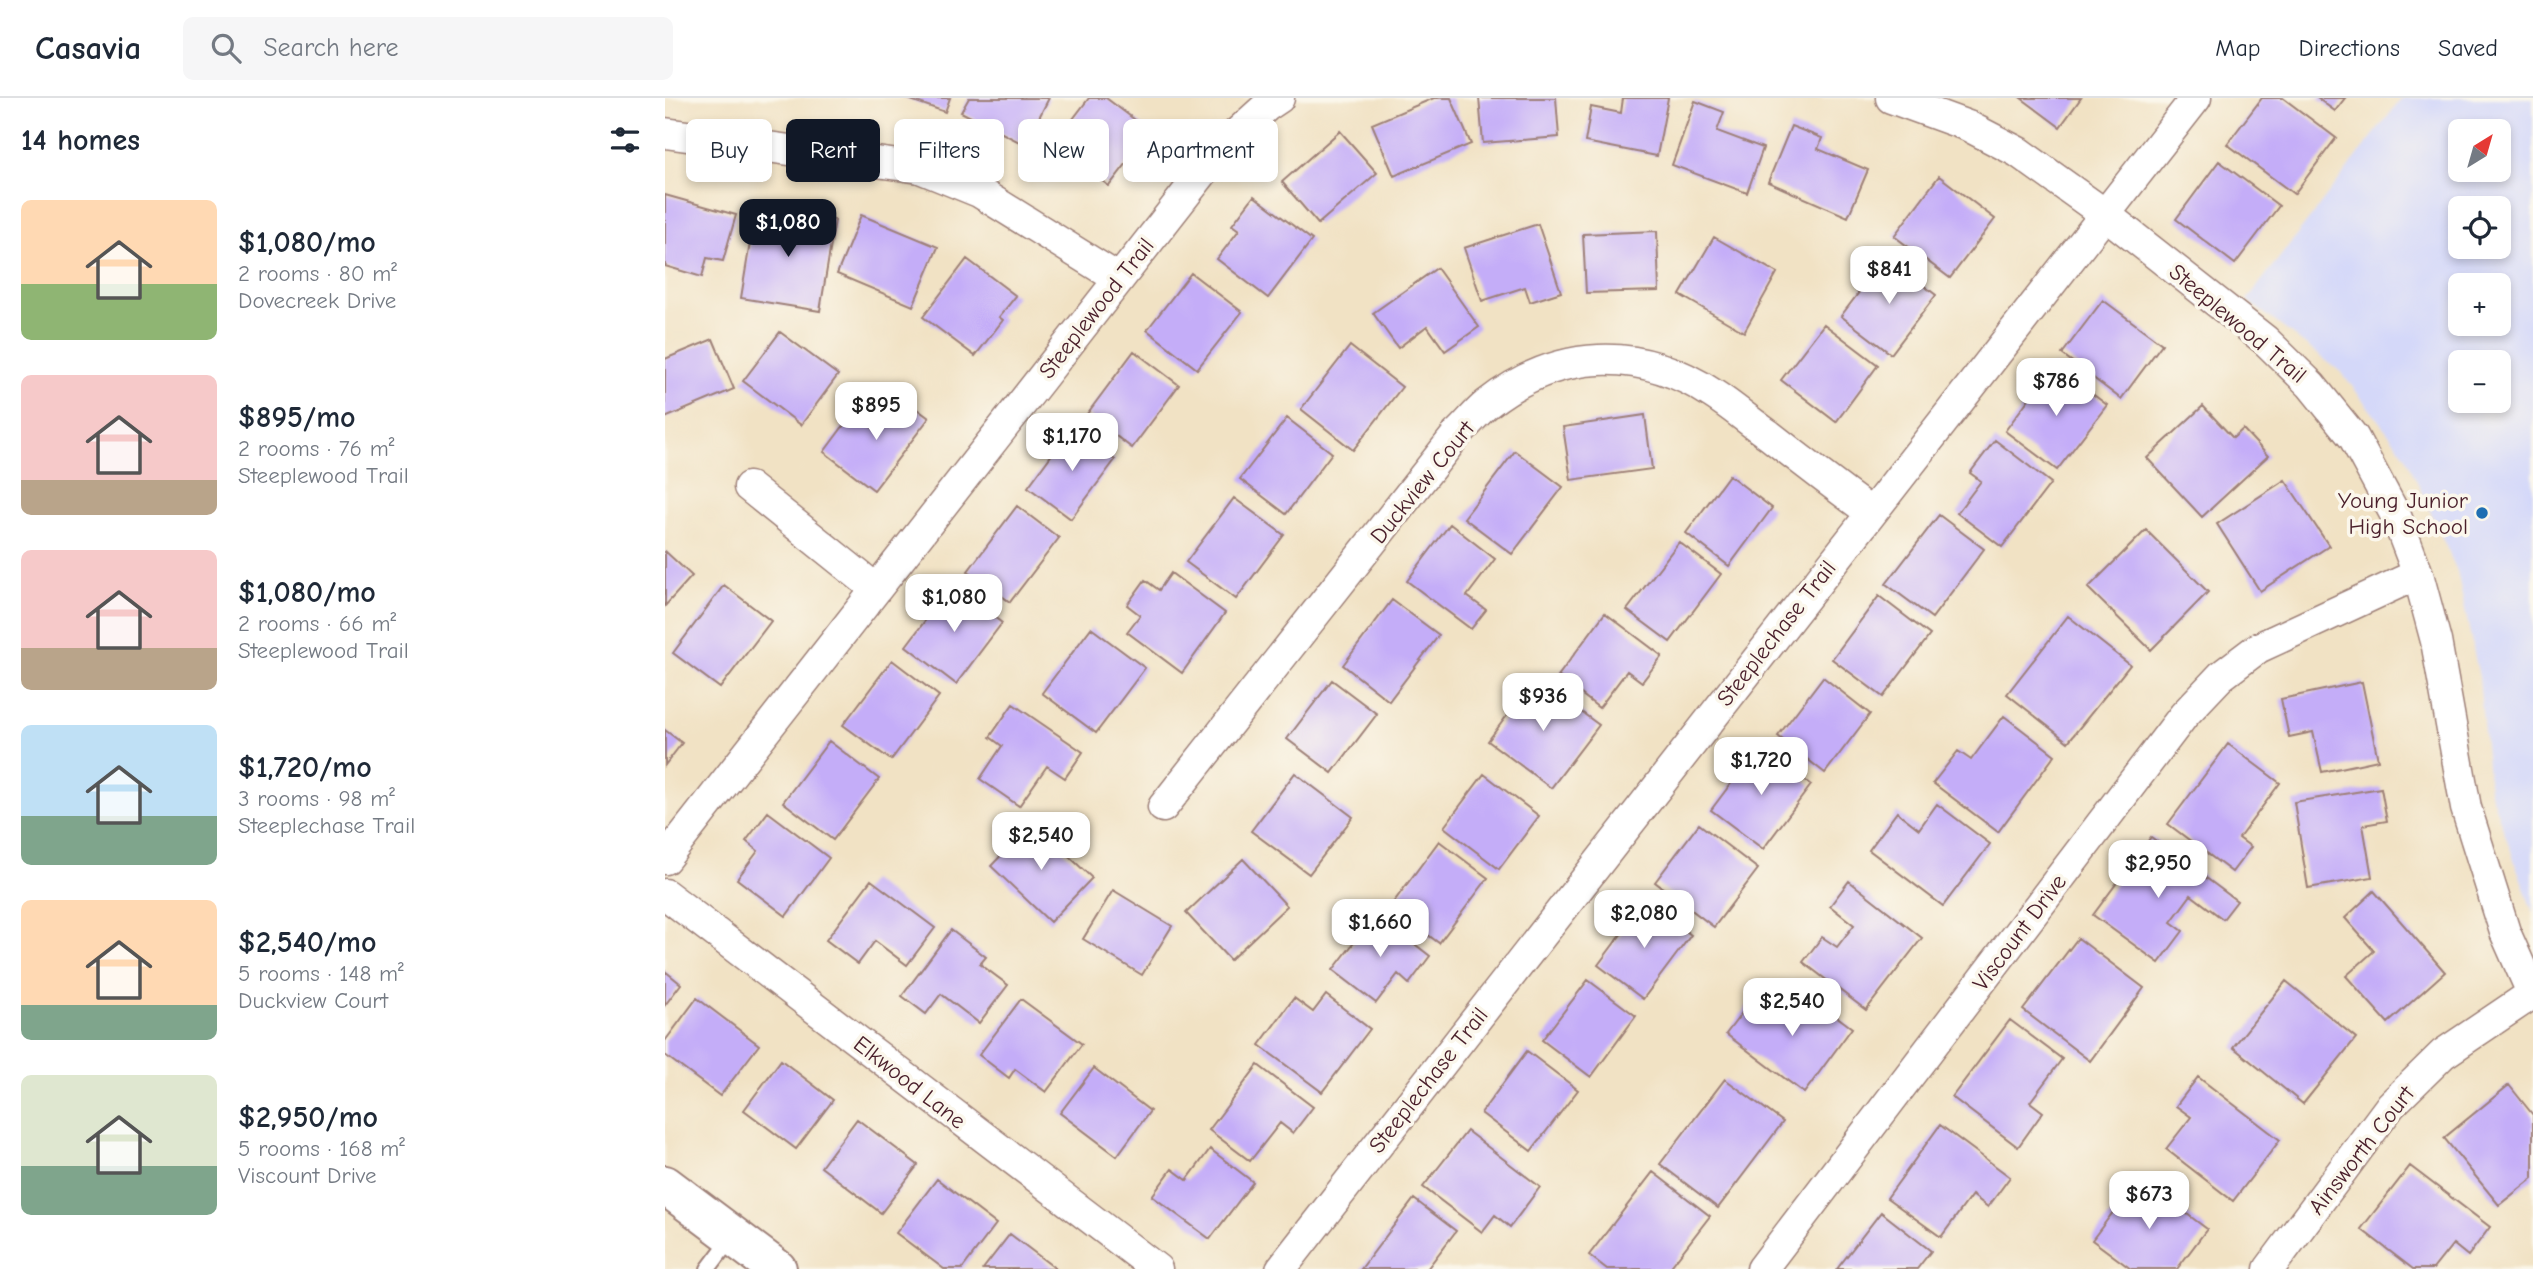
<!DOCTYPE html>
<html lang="en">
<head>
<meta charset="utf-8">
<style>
	:root { --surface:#fff; --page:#f6f6f7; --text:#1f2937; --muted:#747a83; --line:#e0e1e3; --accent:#111827 }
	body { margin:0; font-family:"Comic Neue",sans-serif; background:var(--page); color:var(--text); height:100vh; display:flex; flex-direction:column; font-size:26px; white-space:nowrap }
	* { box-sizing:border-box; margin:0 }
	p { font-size:23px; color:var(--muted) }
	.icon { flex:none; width:38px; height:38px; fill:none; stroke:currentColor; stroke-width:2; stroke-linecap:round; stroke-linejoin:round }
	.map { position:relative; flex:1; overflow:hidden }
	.panel { display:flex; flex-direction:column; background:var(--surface); width:665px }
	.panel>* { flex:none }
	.top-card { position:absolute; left:21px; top:21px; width:665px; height:63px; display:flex; gap:14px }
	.needle { width:46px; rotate:37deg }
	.buttons { position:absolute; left:1783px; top:21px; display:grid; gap:14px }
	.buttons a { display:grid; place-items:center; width:63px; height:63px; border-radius:10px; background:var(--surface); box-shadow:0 4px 10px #0003; font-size:35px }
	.price { position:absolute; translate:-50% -60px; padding:0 16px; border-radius:14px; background:#fff; color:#222; font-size:23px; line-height:46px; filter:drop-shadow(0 2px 4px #0008) }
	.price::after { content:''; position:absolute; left:50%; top:42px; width:21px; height:16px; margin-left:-10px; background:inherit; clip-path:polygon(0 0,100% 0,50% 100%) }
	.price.current { background:var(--accent); color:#fff }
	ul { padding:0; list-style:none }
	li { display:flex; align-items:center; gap:21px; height:175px; padding:0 21px }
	li span { display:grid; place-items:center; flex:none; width:196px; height:140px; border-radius:10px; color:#555 }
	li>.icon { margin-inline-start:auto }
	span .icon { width:84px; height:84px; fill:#fffc; stroke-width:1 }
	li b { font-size:30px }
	h2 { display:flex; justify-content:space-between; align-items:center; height:84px; padding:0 21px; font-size:30px }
	.tag { padding:0 24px; border-radius:10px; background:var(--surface); box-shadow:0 4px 10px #0003; font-size:24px; line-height:63px }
	.tag.current { background:var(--accent); color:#fff }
	header { display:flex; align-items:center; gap:42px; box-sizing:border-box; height:98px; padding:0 35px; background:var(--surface); border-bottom:2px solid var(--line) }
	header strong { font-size:33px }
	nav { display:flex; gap:38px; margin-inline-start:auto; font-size:24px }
	.search { width:490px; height:63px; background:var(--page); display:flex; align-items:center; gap:18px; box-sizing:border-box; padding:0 24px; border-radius:10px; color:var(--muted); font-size:26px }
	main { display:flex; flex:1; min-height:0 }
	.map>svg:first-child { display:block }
</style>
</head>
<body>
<header>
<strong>Casavia</strong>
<div class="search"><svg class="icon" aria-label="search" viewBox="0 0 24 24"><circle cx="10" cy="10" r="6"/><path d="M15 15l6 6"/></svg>Search here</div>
<nav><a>Map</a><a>Directions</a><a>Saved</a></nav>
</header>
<main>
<section class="panel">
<h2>14 homes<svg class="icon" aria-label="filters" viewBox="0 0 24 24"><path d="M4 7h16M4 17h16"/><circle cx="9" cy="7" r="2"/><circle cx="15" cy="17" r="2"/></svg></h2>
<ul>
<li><span style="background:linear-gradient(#ffd9b3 60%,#8fb573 0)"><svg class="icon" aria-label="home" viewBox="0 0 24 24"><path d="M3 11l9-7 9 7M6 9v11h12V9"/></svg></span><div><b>$1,080/mo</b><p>2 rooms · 80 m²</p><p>Dovecreek Drive</p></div></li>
<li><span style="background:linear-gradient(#f6c9c9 75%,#b9a48a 0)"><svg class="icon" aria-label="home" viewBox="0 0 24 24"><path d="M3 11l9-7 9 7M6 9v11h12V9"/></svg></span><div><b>$895/mo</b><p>2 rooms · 76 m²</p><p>Steeplewood Trail</p></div></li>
<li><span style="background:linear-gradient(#f6c9c9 70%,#b9a48a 0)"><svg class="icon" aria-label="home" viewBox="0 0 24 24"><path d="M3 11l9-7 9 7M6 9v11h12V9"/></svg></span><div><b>$1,080/mo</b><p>2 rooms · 66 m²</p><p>Steeplewood Trail</p></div></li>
<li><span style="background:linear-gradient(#bfe0f5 65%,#7fa58c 0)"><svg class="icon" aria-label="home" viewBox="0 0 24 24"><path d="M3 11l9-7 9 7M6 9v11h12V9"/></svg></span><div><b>$1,720/mo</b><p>3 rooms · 98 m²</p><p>Steeplechase Trail</p></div></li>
<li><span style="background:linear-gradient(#ffd9b3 75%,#7fa58c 0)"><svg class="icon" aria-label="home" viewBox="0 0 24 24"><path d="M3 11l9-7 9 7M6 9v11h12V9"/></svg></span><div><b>$2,540/mo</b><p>5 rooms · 148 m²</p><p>Duckview Court</p></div></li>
<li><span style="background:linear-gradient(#dfe7d0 65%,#7fa58c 0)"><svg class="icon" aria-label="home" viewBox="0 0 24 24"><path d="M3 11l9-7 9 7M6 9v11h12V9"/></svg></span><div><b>$2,950/mo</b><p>5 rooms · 168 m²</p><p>Viscount Drive</p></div></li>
</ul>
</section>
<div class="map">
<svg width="1868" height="1171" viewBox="0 0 1868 1171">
	<rect width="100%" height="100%" fill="#fbf7ec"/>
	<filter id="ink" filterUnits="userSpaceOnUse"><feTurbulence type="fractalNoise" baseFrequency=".0143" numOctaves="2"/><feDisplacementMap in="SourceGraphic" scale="14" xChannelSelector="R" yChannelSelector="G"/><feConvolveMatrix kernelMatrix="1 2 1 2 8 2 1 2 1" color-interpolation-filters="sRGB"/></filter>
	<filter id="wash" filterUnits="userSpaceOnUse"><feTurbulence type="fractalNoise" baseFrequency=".00686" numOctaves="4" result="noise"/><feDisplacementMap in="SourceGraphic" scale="28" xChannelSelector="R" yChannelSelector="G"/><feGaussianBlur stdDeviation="1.57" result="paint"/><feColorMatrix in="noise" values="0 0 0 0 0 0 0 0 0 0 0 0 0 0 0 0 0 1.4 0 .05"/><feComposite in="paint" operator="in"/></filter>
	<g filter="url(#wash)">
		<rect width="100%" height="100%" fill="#f1e2c4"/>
		<!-- built -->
		<path fill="#d4d8f9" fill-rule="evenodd" d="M1737,0H1868V815L1824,691L1814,579L1792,473L1740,357L1677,275L1582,202ZM1796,33H1834V72H1796ZM1796,110H1834V149H1796ZM1796,187H1834V226H1796ZM1796,264H1834V303H1796Z"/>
		<g id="blocks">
			<!-- building -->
			<path fill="#c4adf8" d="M240,0H285L280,14Z
				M304,0H384L360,47L296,14Z
				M424,0H441L486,34L444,88L389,46Z
				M769,0H786L806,46L729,78L707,26Z
				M814,0H891L894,39L818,45Z
				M958,0H1003L992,58L920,44L926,9L956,15Z
				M1356,0H1416L1395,29Z
				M1597,0H1618L1671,40L1629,96L1562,46Z
				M1652,0H1680L1670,13Z
				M1030,3L1059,14L1052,33L1098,50L1082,95L1007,67Z
				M1126,28L1157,40L1153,51L1203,72L1183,119L1103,84Z
				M675,33L712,75L653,126L617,84Z
				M1554,63L1614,108L1570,166L1511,121Z
				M1274,78L1330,121L1285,180L1229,138Z
				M0,97L71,117L58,163L42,160L37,179L0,168Z
				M589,98L647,142L603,200L552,161L574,132L567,127Z
				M91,108L170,122L155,213L76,200Z
				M196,117L273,149L248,208L172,176Z
				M873,126L896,194L865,204L860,189L817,203L799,150Z
				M992,133L994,193L921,195L918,136Z
				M1049,139L1112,175L1079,234L1015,197Z
				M1221,159L1271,197L1226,256L1176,218Z
				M302,161L351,198L334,219L338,222L310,258L258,219Z
				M772,170L814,229L780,253L762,228L733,250L708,215Z
				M526,175L577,214L532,271L482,232Z
				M1438,202L1497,246L1456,301L1397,256Z
				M1159,226L1213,267L1171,324L1116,282Z
				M115,234L173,277L136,327L78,283Z
				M48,241L69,291L0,320V261Z
				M685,248L737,289L688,352L636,311Z
				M469,253L514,287L467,350L422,316Z
				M1389,267L1442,307L1392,372L1340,333Z
				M233,297L264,320L209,392L159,354L188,315L208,330Z
				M1538,308L1568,340L1578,331L1603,358L1537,419L1482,360Z
				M980,317L987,371L906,382L898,329Z
				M622,320L667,355L621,416L575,381Z
				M407,329L450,362L406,421L363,389Z
				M1330,342L1386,385L1337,449L1292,415L1316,383L1305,375Z
				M850,353L898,389L847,456L799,420Z
				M1064,377L1107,410L1064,468L1021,435Z
				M1620,382L1664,448L1595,493L1552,426Z
				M569,400L619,437L571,501L521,464Z
				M352,408L394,440L345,504L303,473Z
				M1274,417L1319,451L1267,520L1221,486Z
				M785,426L830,461L802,498L821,512L806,531L742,483Z
				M1481,432L1543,494L1486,552L1423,490Z
				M1014,444L1056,476L1005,544L962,512Z
				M0,453L27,478L0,508Z
				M506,475L560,515L517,575L462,534L475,517L462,507L480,482L494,492Z
				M59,487L106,523L55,590L8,555Z
				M287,487L337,525L291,586L241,548Z
				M1214,498L1265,537L1218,599L1167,561Z
				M727,502L774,537L724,603L678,567Z
				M940,515L997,558L977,584L962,573L934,610L893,578Z
				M1403,518L1465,567L1403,644L1342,596Z
				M426,530L480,570L431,635L377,595Z
				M227,562L274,598L226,662L178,627Z
				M1158,579L1205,616L1160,675L1113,638Z
				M870,580L934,627L886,690L823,643Z
				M667,582L712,616L667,675L622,641Z
				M1697,584L1713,662L1657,674L1648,634L1624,639L1616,601Z
				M348,606L418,654L400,680L382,668L354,708L315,681L337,648L325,639Z
				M1339,618L1390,657L1333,734L1268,685L1293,653L1306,662Z
				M0,632L17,645L0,667Z
				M164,643L214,681L168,742L118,704Z
				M1563,646L1615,685L1574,740L1586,749L1567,774L1503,726Z
				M1094,648L1146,687L1098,751L1046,712Z
				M630,675L688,719L644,776L586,733Z
				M819,676L874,718L834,771L779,729Z
				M1716,690L1722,723L1698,727L1707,779L1643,790L1629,704Z
				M1272,706L1325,746L1278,808L1204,752L1232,714L1254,731Z
				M103,714L164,760L121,818L72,781L93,753L81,743Z
				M368,724L427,780L385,824L326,768Z
				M1034,726L1093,771L1049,829L990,784Z
				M1486,739L1572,803L1558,821L1526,797L1506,824L1518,833L1494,865L1428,817Z
				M774,743L823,780L774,845L725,809Z
				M578,761L622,808L565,862L521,815Z
				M206,782L270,830L242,867L210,843L193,866L161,842Z
				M1184,783L1257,840L1201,912L1138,864L1157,839L1172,849L1189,827L1165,808Z
				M448,792L507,828L477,877L418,841Z
				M1709,793L1780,874L1723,925L1681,878L1709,853L1680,820Z
				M981,803L1026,837L978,901L933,867Z
				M711,816L765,858L744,886L733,876L711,905L668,872Z
				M286,832L321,859L315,866L343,887L314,925L276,896L261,916L237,898Z
				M1413,840L1479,890L1425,963L1358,912Z
				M0,873L16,886L0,907Z
				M923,882L971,918L926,979L877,942Z
				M1621,883L1691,940L1638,1006L1568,949Z
				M1131,888L1187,930L1139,995L1061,936L1083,907L1105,923Z
				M661,897L705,931L657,994L594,947L629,900L648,914Z
				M32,900L94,947L55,998L0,957V943Z
				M356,901L417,946L381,994L350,971L344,980L314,957Z
				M1345,922L1397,961L1365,1004L1378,1014L1353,1049L1287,999Z
				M862,953L913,992L866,1053L816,1015Z
				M116,962L168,1002L131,1051L79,1012Z
				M593,967L648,1009L628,1035L615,1025L585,1063L544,1032Z
				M429,970L485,1013L452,1058L395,1015Z
				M1533,979L1615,1042L1568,1103L1501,1051L1526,1019L1511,1008Z
				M1060,981L1118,1024L1053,1110L995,1066Z
				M1844,987L1868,1017V1080L1834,1107L1779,1040Z
				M192,1021L253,1067L216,1115L156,1069Z
				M1275,1027L1345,1079L1323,1109L1307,1097L1276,1139L1222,1100Z
				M802,1033L875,1089L845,1129L830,1117L817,1134L758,1089Z
				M545,1051L588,1084L545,1141L487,1098L507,1071L522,1082Z
				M1745,1068L1825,1129L1803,1158L1788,1146L1768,1171H1748L1696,1131Z
				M988,1074L1045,1118L1004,1171H942L924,1157Z
				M1474,1080L1542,1131L1512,1171H1466L1427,1142Z
				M272,1081L331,1126L297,1171H279L231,1135Z
				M749,1101L791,1133L762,1171H696Z
				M1216,1114L1266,1153L1252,1171H1172Z
				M345,1136L391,1171H318Z"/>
		</g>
	</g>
	<g filter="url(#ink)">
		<use href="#blocks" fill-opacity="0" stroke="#9e8078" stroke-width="2"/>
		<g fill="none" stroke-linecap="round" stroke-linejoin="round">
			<!-- lane casing -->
			<g stroke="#9e8078" stroke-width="18">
				<path id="lane" d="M43,1171L67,1139"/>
			</g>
			<!-- street casing -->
			<g stroke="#9e8078" stroke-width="33">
				<path id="street" d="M1226,0L1303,28L1353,54L1441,117L1600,242L1646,287L1689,340L1731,418L1753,476L1771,543L1801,710L1840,834L1868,897
					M0,35L255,70L314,94L454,181
					M84,389L211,491
					M498,709L792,336C802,327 811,315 822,306C892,251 974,247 1048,296C1067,308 1085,324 1104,337C1137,363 1171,389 1205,414
					M0,761L560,46L602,8L614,0
					M0,796L492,1171
					M616,1171L1531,0
					M1097,1171L1519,617L1556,578L1593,550L1753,476
					M1604,1171L1726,1007L1778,956L1867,896"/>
			</g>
			<!-- secondary casing -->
			<g stroke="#9e8078" stroke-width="42">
				<path id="secondary" d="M0,1087L112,1171"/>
			</g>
			<!-- lane -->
			<use href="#lane" stroke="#fff" stroke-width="14"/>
			<!-- street -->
			<use href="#street" stroke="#fff" stroke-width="30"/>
			<!-- secondary -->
			<use href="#secondary" stroke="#fff" stroke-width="38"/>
		</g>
	</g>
	<!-- markers -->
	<circle fill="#1f6fb2" stroke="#fbf7ec" stroke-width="2.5" cx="1817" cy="415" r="7"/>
	<g text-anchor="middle" stroke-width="7" stroke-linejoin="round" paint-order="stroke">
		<!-- street labels -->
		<g font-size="23" fill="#4a1f2b" stroke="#fbf7ec">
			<text transform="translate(431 210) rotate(-52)" y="8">Steeplewood Trail</text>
			<text transform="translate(1573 225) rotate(40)" y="8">Steeplewood Trail</text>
			<text transform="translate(757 384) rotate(-51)" y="8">Duckview Court</text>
			<text transform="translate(1111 535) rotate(-52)" y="8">Steeplechase Trail</text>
			<text transform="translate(1354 834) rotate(-53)" y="8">Viscount Drive</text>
			<text transform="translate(763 982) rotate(-52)" y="8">Steeplechase Trail</text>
			<text transform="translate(245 984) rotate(38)" y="8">Elkwood Lane</text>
			<text transform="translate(1696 1052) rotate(-52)" y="8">Ainsworth Court</text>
		</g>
		<!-- poi labels -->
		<g font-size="23" fill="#4a1f2b" stroke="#fbf7ec" text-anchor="end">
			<text x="1803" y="410">Young Junior<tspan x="1803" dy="26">High School</tspan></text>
		</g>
	</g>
</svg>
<div class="buttons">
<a><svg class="needle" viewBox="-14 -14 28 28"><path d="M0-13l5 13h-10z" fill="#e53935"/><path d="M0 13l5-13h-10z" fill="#747a83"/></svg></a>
<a><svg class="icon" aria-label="locate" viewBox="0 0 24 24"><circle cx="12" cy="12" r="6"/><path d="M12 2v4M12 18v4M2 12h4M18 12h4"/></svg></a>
<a>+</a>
<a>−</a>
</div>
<b class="price current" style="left:123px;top:161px">$1,080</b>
<b class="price" style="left:1224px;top:208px">$841</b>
<b class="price" style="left:1391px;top:320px">$786</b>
<b class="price" style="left:211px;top:344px">$895</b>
<b class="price" style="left:407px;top:375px">$1,170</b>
<b class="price" style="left:289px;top:536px">$1,080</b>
<b class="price" style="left:878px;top:635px">$936</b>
<b class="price" style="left:1096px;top:699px">$1,720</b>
<b class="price" style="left:376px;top:774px">$2,540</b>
<b class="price" style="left:1493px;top:802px">$2,950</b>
<b class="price" style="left:979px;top:852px">$2,080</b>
<b class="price" style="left:715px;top:861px">$1,660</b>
<b class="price" style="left:1127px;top:940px">$2,540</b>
<b class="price" style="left:1484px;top:1133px">$673</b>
<div class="top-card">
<a class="tag">Buy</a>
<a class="tag current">Rent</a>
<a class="tag">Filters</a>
<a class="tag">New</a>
<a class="tag">Apartment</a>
</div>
</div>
</main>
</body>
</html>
